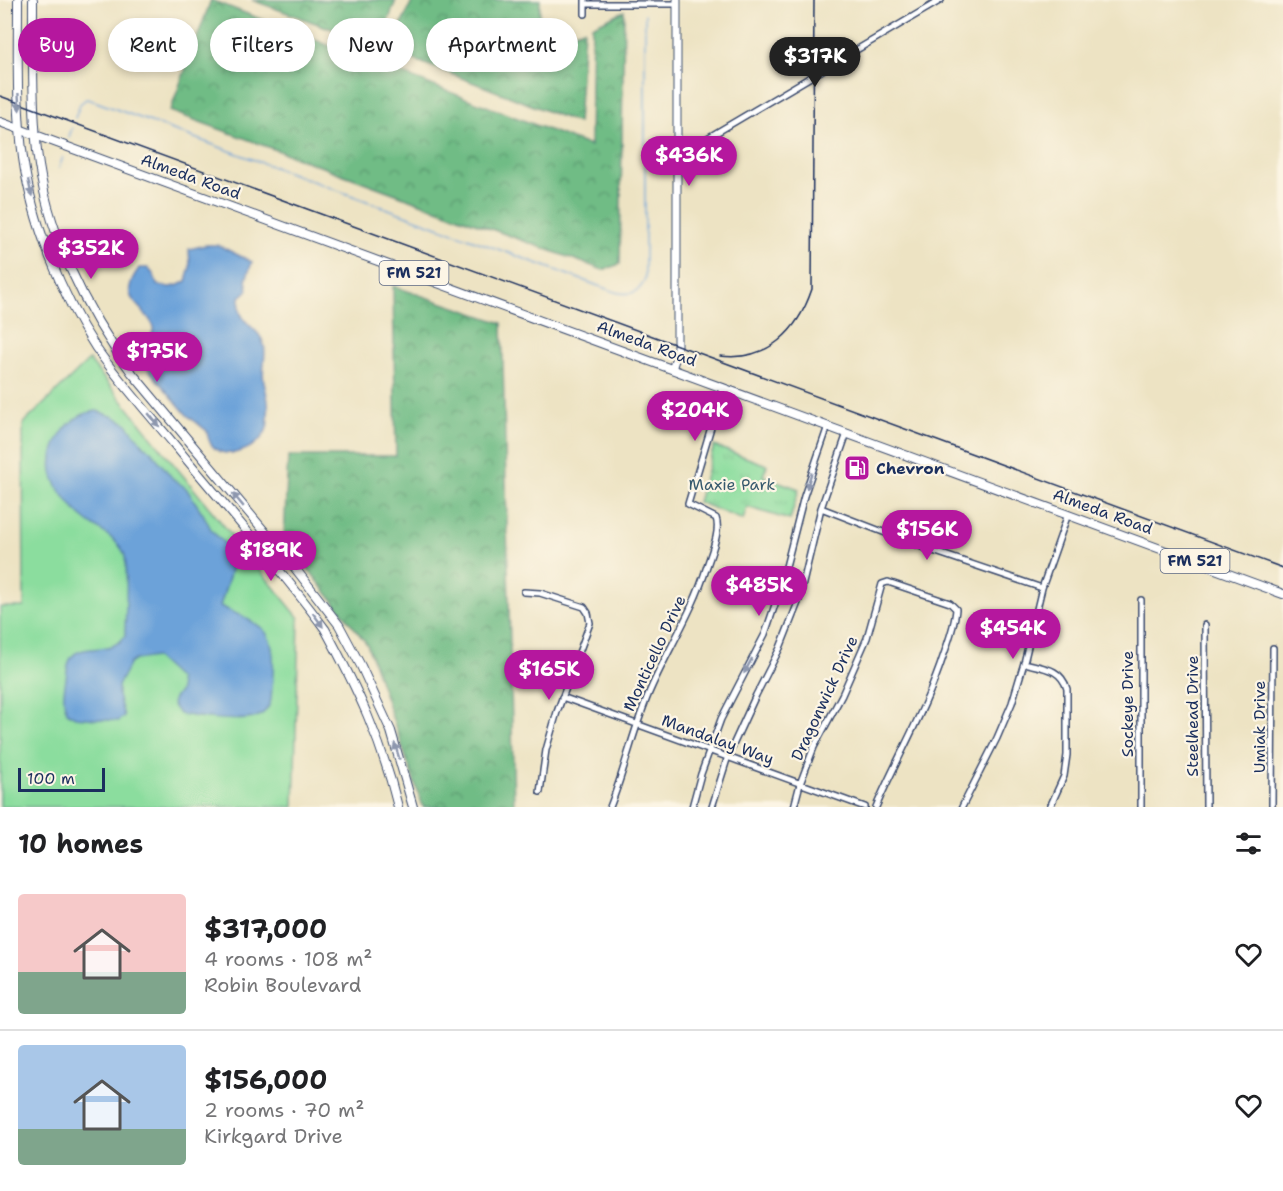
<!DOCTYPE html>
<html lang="en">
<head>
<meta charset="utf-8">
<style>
	:root { --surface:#fff; --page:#f2f2f2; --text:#202124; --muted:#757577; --line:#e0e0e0; --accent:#b5179e }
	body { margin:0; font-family:"Shantell Sans",sans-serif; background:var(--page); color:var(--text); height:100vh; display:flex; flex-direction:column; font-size:22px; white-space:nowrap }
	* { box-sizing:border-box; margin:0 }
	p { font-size:20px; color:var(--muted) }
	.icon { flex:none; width:33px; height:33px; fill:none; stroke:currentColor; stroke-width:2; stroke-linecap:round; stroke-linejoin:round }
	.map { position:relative; height:807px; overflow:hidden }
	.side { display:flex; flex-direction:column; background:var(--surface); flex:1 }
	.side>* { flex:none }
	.banner { position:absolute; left:18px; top:18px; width:600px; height:54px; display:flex; gap:12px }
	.scale { position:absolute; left:18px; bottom:15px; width:87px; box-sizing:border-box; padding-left:6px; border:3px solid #1b2f5e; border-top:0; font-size:16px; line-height:21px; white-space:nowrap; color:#1b2f5e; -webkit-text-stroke:4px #fcf5e5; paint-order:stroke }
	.price { position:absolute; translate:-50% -51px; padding:0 14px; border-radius:21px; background:var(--accent); color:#fff; font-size:20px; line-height:39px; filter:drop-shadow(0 2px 3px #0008) }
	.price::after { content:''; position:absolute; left:50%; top:36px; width:18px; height:14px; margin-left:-9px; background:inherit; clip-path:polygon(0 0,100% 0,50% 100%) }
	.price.active { background:#222; color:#fff }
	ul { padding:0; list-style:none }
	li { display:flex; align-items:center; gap:18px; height:150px; padding:0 18px }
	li+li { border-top:2px solid var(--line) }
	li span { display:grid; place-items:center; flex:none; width:168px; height:120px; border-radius:6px; color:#555 }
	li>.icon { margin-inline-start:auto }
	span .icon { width:72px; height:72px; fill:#fffc; stroke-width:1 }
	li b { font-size:26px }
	h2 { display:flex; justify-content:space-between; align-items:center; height:72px; padding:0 18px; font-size:26px }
	.pill { padding:0 21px; border-radius:27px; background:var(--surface); box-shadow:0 3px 9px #0003; font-size:21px; line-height:54px }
	.pill.active { background:var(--accent); color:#fff }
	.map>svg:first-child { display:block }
</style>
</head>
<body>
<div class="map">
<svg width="1283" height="807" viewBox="0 0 1283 807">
	<defs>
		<pattern id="forest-crowns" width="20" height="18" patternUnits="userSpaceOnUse" patternTransform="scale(1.5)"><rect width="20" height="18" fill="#70bc85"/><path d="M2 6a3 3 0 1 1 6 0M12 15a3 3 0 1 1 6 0" fill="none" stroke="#5b9970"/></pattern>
		<pattern id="park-tufts" width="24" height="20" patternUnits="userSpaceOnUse" patternTransform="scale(1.5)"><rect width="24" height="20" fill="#8bdd9e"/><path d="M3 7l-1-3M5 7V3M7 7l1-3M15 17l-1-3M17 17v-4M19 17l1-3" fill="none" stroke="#77be8a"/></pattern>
	</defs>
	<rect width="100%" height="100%" fill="#fcf5e5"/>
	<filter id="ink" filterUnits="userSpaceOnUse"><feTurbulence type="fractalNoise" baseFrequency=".0167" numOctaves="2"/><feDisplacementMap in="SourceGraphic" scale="12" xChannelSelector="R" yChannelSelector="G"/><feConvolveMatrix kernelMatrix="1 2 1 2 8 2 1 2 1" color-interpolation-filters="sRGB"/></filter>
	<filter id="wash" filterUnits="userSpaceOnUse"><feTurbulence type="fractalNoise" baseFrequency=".008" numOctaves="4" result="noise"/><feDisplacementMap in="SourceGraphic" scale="24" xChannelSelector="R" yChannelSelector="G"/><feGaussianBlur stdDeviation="1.35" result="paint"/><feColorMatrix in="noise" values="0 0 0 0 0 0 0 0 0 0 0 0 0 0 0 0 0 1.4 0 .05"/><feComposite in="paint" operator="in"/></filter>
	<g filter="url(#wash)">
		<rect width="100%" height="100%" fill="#ede3c3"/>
		<!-- grass -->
		<path fill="#8bdd9e" stroke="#53867e" stroke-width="1.5" d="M89,360L299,618L294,807H0V607H24L23,424Z"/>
		<!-- forest -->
		<path fill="url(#forest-crowns)" stroke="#467672" stroke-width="1.5" d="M211,0L590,146L592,26L624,11L620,264L603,270L170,111Z
			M252,0H396L379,46Z
			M413,0H540L539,28L571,33L584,29L578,123L389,50Z
			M393,286L502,323L514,807H423L367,644L284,538L288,456H396Z"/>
		<!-- park -->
		<path fill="url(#park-tufts)" stroke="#53867e" stroke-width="1.5" d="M714,446L767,465L763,476L799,489L790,520L747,507L743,520L698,502Z"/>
		<!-- water -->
		<path fill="#6ca2d9" stroke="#44689c" stroke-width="1.5" d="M206,245H218L252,262L246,280L248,290L240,297C240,301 239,307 240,311C243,325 261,330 264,345C267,356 261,370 264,382C266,394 270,400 268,414C268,418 268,424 267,428C259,453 210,468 207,431L187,415L148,369C152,358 157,348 151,338L154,327C143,302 115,302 139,268H148L154,275L157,285C169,288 175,288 186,281L190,267L189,249Z
			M97,411L114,417L126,423L145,447L151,451L173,479L186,488L203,514L212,531L230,549L233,564L220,606C234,613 251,619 263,629C279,645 272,679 271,700C269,708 265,714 256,717C241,723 196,717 179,714L172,704L174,698L180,691L179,679L155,657L135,660L130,663L122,678L118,686V696L124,716L118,721L75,717L67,712C62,700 64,691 66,679C67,673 67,665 70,660C78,641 111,657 125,636C125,619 129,566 124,553C117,538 98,530 86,520C76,513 68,502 61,492C57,486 53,479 52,472C48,445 69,413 97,411Z"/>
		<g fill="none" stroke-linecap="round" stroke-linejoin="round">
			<!-- stream -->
			<path stroke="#6ca2d9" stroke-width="1.5" d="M75,118L80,104L86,99L91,100L615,292C630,296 641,293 645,278V14
				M69,137L72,128
				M59,168L63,157"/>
		</g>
	</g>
	<g filter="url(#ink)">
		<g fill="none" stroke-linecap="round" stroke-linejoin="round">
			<!-- minor casing -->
			<g stroke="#3a4a6d" stroke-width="8">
				<path id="minor" d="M585,4H677
					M585,14V0
					M677,156L941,0
					M821,508L927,549L1042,588
					M524,592L540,593L584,607L588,613L590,623L557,712L546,750L540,792
					M1141,600V807
					M1205,625L1206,807
					M1024,663C1043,668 1061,668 1067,689V755L1064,776L1050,807
					M562,697L865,807
					M610,807C626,767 634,725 652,686C670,646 694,609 707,566C711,553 721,531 716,518L688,504L723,387
					M692,807L701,774L721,719L765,634L780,590L804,496L828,426
					M712,807L728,756L756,695L780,648L799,600L821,508L847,433
					M794,807L800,784L814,747L842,695L867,638L882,584L888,582L950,603L956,609C955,624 949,640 944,654C927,707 898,756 876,807
					M962,807L997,738L1012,703L1024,663L1042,588L1068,514
					M1272,807L1273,648"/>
			</g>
			<!-- tertiary casing -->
			<g stroke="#3a4a6d" stroke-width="9">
				<path id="tertiary" d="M672,369L676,357L677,345V0"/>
			</g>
			<!-- secondary casing -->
			<g stroke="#3a4a6d" stroke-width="10">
				<path id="secondary" d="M18,0C18,53 16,106 23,158C32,221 61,295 96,348C119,381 147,412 173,443C224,505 278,565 325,629C357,688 382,741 398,807
					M33,0C33,51 32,101 37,151C46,231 85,310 132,373L291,563L339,625L361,666L391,731L413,807"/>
			</g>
			<!-- primary casing -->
			<g stroke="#3a4a6d" stroke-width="10">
				<path id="primary" d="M0,122L1283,594"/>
			</g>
			<!-- minor -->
			<use href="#minor" stroke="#fff" stroke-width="5"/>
			<!-- tertiary -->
			<use href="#tertiary" stroke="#fff" stroke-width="7"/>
			<!-- secondary -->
			<use href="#secondary" stroke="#fff" stroke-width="8"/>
			<!-- primary -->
			<use href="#primary" stroke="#fff" stroke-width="8"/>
			<!-- rail -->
			<path stroke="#1b2f5e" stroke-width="1.5" d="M0,96L1283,568
				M720,356C768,362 798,331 812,289L814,0"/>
		</g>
		<!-- one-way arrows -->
		<defs><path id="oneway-solid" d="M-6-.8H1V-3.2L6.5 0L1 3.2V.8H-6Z" transform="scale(1.5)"/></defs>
		<g fill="#8d97ae">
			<use href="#oneway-solid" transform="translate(19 102) rotate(86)"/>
			<use href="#oneway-solid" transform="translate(30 188) rotate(77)"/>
			<use href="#oneway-solid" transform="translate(154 420) rotate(50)"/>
			<use href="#oneway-solid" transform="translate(809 481) rotate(107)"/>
			<use href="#oneway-solid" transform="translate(238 500) rotate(-130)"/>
			<use href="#oneway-solid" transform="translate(318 620) rotate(54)"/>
			<use href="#oneway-solid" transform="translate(748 666) rotate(118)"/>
			<use href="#oneway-solid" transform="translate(397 751) rotate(-107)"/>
		</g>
	</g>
	<!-- icons -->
	<defs>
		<g id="fuel-square" transform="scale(1.35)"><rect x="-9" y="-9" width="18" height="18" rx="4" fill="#b5179e" stroke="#fcf5e5"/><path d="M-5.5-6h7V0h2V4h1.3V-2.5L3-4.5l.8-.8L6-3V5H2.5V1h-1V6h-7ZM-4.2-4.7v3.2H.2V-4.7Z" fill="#fff"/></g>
	</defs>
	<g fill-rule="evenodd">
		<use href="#fuel-square" x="857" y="468"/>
	</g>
	<g text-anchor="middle" stroke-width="4.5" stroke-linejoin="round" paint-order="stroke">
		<!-- shield labels -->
		<g fill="#fcf5e5" stroke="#5e6a86" stroke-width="1.5">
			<rect x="379.5" y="261" width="69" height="24" rx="4.5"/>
			<rect x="1160.5" y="549" width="69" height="24" rx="4.5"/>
		</g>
		<g font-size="15" font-weight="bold" fill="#1b2f5e">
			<text x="414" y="278">FM 521</text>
			<text x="1195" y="566">FM 521</text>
		</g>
		<!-- street labels -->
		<g font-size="16" fill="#1b2f5e" stroke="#fcf5e5">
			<text transform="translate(191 176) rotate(20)" y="6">Almeda Road</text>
			<text transform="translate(647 343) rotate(20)" y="6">Almeda Road</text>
			<text transform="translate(1103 511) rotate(20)" y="6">Almeda Road</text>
			<text transform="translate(654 653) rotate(-65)" y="6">Monticello Drive</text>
			<text transform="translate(824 698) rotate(-65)" y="6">Dragonwick Drive</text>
			<text transform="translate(1127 704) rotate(-90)" y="6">Sockeye Drive</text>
			<text transform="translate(1192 716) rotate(-90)" y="6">Steelhead Drive</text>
			<text transform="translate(1259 727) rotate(-90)" y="6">Umiak Drive</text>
			<text transform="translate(718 739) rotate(20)" y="6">Mandalay Way</text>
		</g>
		<!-- poi labels -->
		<g font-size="16" font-weight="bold" fill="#1b2f5e" stroke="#fcf5e5" text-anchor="start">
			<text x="876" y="474">Chevron</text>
		</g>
		<!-- park labels -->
		<g font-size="16" fill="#375a6e" stroke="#fcf5e5">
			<text x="732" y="490">Maxie Park</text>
		</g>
	</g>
</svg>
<div class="scale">100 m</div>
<b class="price active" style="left:815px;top:88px">$317K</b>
<b class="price" style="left:689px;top:187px">$436K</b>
<b class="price" style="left:91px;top:280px">$352K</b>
<b class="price" style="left:157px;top:383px">$175K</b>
<b class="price" style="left:695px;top:442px">$204K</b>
<b class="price" style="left:927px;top:561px">$156K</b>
<b class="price" style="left:271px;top:582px">$189K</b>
<b class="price" style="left:759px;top:617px">$485K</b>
<b class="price" style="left:1013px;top:660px">$454K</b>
<b class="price" style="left:549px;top:701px">$165K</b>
<div class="banner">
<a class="pill active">Buy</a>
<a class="pill">Rent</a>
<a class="pill">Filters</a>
<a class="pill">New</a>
<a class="pill">Apartment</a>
</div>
</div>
<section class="side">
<h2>10 homes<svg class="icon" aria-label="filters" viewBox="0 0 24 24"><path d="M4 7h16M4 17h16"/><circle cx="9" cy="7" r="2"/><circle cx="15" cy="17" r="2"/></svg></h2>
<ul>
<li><span style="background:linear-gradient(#f6c9c9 65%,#7fa58c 0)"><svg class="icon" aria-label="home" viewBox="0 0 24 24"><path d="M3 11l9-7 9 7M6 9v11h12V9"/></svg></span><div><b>$317,000</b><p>4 rooms · 108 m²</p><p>Robin Boulevard</p></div><svg class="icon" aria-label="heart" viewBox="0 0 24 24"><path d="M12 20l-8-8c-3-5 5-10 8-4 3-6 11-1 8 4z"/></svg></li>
<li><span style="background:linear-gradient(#a9c7e8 70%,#7fa58c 0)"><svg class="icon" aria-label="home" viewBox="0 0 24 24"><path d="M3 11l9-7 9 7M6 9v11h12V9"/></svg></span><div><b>$156,000</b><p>2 rooms · 70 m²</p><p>Kirkgard Drive</p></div><svg class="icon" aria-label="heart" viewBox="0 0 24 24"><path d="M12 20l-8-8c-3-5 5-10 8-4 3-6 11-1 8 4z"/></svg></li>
</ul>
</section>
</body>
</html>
